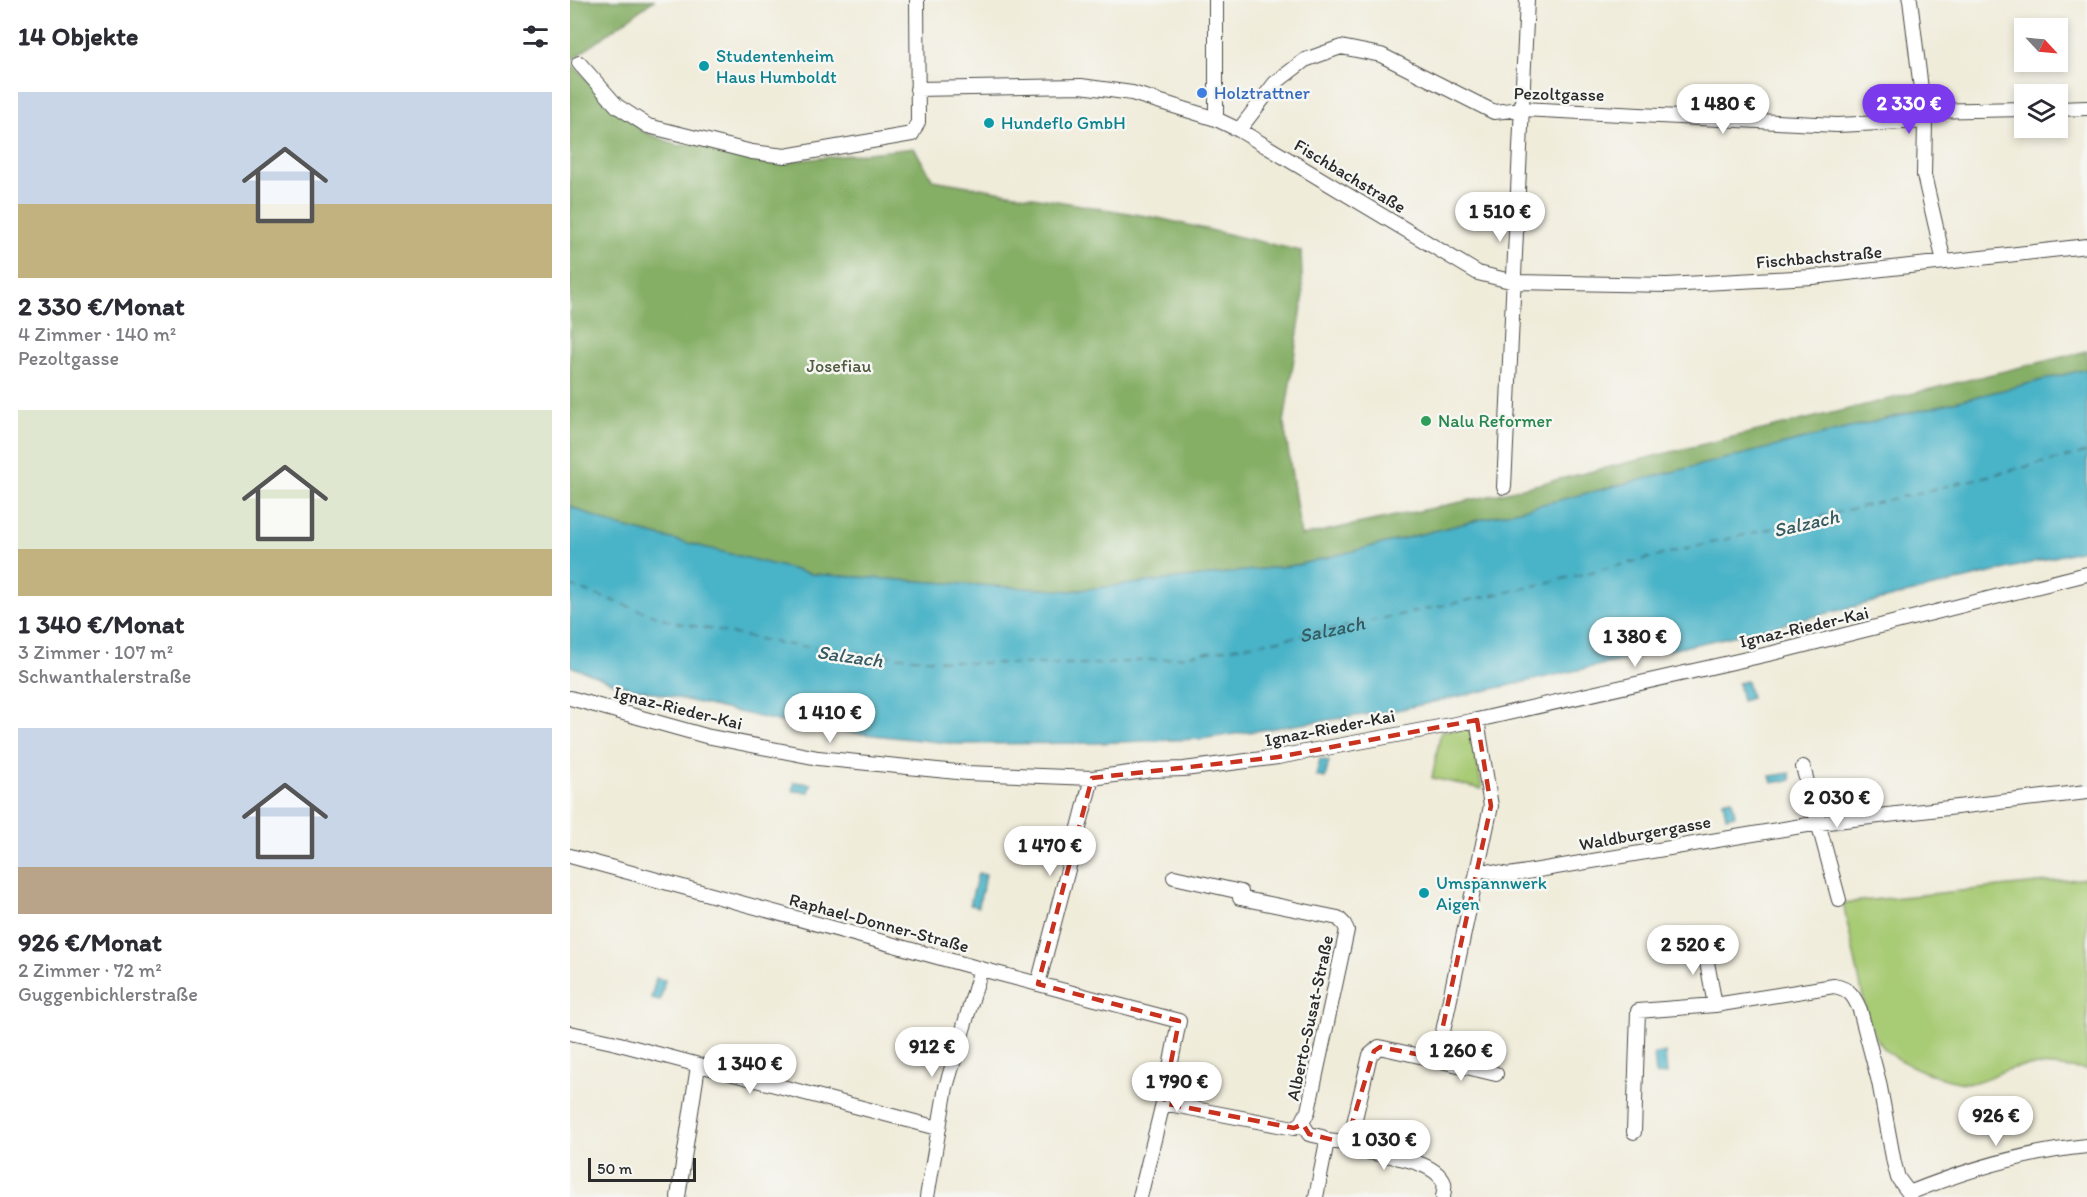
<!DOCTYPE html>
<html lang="de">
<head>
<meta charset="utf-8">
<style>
	:root { --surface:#fff; --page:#f2f2f3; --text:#2b2b33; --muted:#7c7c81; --accent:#7c3aed }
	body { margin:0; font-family:Itim,sans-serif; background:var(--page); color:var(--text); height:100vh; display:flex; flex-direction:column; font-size:22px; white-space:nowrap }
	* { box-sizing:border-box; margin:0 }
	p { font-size:20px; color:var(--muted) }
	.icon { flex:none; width:33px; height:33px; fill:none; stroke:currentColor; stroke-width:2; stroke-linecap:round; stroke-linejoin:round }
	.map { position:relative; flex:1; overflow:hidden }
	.drawer { display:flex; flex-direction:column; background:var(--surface); width:570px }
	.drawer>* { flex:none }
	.needle { width:39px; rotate:116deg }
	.tools { position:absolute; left:1444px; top:18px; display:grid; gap:12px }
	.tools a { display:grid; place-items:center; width:54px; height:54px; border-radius:0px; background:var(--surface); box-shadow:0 3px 9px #0003; font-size:30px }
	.scale { position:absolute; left:18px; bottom:15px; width:108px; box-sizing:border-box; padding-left:6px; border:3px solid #2b2b2b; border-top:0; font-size:16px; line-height:21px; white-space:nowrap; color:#2b2b2b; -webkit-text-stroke:4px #f6f6f2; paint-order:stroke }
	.price { position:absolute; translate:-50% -51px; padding:0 14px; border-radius:21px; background:#fff; color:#222; font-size:20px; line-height:39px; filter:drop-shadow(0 2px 3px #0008) }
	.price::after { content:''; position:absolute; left:50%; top:36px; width:18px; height:14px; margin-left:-9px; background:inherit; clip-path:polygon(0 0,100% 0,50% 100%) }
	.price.current { background:var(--accent); color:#fff }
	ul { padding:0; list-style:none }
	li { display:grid; align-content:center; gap:12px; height:318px; padding:0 18px }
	li span { display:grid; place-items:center; height:186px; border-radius:0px; color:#555 }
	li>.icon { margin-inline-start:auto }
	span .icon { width:108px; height:108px; fill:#fffc; stroke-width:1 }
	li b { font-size:26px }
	h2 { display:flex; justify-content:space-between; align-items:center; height:72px; padding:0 18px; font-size:26px }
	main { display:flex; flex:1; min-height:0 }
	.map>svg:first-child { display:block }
</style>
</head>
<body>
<main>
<section class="drawer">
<h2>14 Objekte<svg class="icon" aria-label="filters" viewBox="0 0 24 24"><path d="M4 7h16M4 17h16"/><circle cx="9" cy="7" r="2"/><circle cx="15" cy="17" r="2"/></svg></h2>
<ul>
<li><span style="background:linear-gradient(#c9d6e8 60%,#c2b280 0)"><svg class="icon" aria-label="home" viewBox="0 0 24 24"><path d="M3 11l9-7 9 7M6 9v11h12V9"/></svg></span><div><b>2 330 €/Monat</b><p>4 Zimmer · 140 m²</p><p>Pezoltgasse</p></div></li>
<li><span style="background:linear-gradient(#dfe7d0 75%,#c2b280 0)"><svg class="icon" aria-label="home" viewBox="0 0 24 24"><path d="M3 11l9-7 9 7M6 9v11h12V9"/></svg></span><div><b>1 340 €/Monat</b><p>3 Zimmer · 107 m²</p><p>Schwanthalerstraße</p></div></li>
<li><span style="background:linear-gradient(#c9d6e8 75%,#b9a48a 0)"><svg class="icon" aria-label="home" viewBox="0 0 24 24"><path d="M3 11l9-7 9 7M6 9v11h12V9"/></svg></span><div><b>926 €/Monat</b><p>2 Zimmer · 72 m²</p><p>Guggenbichlerstraße</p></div></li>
</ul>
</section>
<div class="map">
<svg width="1517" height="1197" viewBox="0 0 1517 1197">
	<rect width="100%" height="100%" fill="#f6f6f2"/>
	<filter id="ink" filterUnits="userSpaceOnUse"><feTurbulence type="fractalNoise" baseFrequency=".0167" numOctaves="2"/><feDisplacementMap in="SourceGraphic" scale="12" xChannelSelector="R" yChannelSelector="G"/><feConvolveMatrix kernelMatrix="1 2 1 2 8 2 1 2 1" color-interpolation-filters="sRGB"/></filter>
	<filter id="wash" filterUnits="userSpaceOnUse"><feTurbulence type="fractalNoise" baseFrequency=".008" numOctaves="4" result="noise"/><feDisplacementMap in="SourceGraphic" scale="24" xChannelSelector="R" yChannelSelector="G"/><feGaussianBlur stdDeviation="1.35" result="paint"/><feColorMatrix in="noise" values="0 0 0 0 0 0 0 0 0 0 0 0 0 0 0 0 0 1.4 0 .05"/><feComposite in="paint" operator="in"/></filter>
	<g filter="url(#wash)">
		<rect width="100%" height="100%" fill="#f0ecda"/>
		<!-- green -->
		<path fill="#a8cb75" stroke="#6a7b50" stroke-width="1.5" d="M899,728L902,731L912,789L862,778L871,731Z
			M1517,878V1070C1494,1067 1470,1063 1448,1067C1431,1070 1413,1082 1400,1083C1378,1083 1335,1066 1318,1052C1308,1044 1304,1032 1298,1021L1273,903Z"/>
		<!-- forest -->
		<path fill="#86af66" stroke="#586d48" stroke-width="1.5" d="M0,0H84L0,61Z
			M0,63L72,131L109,146L129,142L195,164L344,148L363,180L588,218L731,251L733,300L714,423L731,536L924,495L1517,351V369L727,565L500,591L241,574L41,524L0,506Z"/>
		<!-- water -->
		<path fill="#49b3c7" stroke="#3a6f79" stroke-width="1.5" d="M1517,369V549L1186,631L827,710L631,739L524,743L388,744L237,728L46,684L0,666V506L41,524L241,574L500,591L727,565Z
			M1177,681L1181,698L1172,701L1168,683Z
			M750,759L759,761L755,778L746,776Z
			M1220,773L1221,780L1202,783L1200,776Z
			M224,782L241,784L239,792L223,791Z
			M1162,799L1165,815L1156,817L1153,801Z
			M408,873L416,875L408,907L400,905Z
			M86,978L95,980L90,1001L81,999Z
			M884,1037L901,1041L900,1050L882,1047Z
			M1095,1053L1097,1074L1086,1075L1084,1054Z"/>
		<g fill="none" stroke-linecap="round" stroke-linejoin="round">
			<!-- ferry -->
			<path stroke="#365b62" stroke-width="1.5" stroke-dasharray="8 6" stroke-linecap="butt" id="s1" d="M0,586L104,622L214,644L306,655L404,663L470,664H533L603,658L715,639L947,590L1517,452"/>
		</g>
	</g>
	<g filter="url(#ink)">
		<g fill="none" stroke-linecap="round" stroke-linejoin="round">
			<!-- street casing -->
			<g stroke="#494845" stroke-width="16">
				<path id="street" d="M1340,0L1355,121L1354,175L1374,262
					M9,63L47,106L78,126L182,152L215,156L342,134L348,122L347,0
					M347,89L511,86L562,93L646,119L669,130L908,273L944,282L1097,285L1242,277L1517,246
					M1488,109L1517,108
					M1354,111L1455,109
					M646,119V0
					M669,130L705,83L735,60L771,47L811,55L924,112L952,109L1267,125L1355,121
					M934,487L957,0
					M0,698L136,736L248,758L397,773L522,778L582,770L614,769L708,757L907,720L1203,653L1517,574
					M1233,767L1269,900
					M0,856L411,969L609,1021L593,1103L570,1197
					M908,869L939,875L1249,823L1517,792
					M1133,941L1145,1005
					M468,984L522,778
					M0,1033L42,1042L368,1128
					M863,1059L926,1074
					M593,1103L724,1128L732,1123L738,1111L777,930L774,924L768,918L670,898L671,892L604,877
					M732,1123L739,1134L752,1137L757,1141
					M1064,1132L1068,1011L1145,1005L1264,986C1280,989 1284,996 1290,1010L1309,1082L1324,1163L1328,1178L1339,1193C1396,1170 1456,1152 1517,1146
					M776,1143L785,1150C808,1154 865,1159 874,1183C875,1187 874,1192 873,1197
					M108,1197L128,1066
					M357,1197L376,1087L411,969
					M746,1197L757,1141L776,1143L780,1140L800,1055L809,1047L863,1059L868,1055L921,806L907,720"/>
			</g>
			<!-- street -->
			<use href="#street" stroke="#fff" stroke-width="14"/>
		</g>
	</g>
	<!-- marked area -->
	<path fill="none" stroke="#c8321e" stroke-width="4.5" stroke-dasharray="12 8" stroke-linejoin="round" d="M907,720L921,806L866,1058L810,1047L804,1051L776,1143L739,1134L733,1124L724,1128L593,1103L609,1021L468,984L522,778L708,757Z"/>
	<!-- markers -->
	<g fill="#0f9aa8" stroke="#f6f6f2" stroke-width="2">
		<circle cx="134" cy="66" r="6"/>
		<circle cx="419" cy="123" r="6"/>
		<circle cx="854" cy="893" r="6"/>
	</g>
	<circle fill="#3f7fe0" stroke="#f6f6f2" stroke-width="2" cx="632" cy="93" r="6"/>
	<circle fill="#2e9e5b" stroke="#f6f6f2" stroke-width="2" cx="856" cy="421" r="6"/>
	<g text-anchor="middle" stroke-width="5" stroke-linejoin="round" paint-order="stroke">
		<!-- culture labels -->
		<g font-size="18" fill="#0d838f" stroke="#f6f6f2" text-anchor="start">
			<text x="146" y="62">Studentenheim<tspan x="146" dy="21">Haus Humboldt</tspan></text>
			<text x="431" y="129">Hundeflo GmbH</text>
			<text x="866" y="889">Umspannwerk<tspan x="866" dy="21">Aigen</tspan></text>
		</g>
		<!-- shop labels -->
		<g font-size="18" fill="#366cbe" stroke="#f6f6f2" text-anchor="start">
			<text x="644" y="99">Holztrattner</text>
		</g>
		<!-- street labels -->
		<g font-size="18" fill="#2b2b2b" stroke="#f6f6f2">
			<text transform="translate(989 94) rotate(1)" y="6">Pezoltgasse</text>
			<text transform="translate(780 176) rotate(31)" y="6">Fischbachstraße</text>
			<text transform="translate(1249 257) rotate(-5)" y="6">Fischbachstraße</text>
			<text transform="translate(1234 627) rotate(-13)" y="6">Ignaz-Rieder-Kai</text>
			<text transform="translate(108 708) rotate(14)" y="6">Ignaz-Rieder-Kai</text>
			<text transform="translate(760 728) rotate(-11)" y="6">Ignaz-Rieder-Kai</text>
			<text transform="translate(1075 833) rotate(-10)" y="6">Waldburgergasse</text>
			<text transform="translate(309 923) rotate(15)" y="6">Raphael-Donner-Straße</text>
			<text transform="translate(740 1018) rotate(-78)" y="6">Alberto-Susat-Straße</text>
		</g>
		<!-- park labels -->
		<g font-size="18" fill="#505b41" stroke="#f6f6f2">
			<text x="269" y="372">Josefiau</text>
		</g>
		<!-- leisure labels -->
		<g font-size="18" fill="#27864d" stroke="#f6f6f2" text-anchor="start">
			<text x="868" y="427">Nalu Reformer</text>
		</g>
		<!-- water labels -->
		<g font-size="20" font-style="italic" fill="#365b62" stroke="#f6f6f2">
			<text transform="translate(1236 523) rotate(-13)" y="7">Salzach</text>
			<text dy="7" stroke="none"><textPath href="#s1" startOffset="774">Salzach</textPath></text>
			<text transform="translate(280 656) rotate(8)" y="7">Salzach</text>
		</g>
	</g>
</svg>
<div class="tools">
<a><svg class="needle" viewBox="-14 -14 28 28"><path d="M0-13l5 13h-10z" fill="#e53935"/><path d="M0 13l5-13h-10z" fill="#7c7c81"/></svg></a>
<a><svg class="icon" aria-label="layers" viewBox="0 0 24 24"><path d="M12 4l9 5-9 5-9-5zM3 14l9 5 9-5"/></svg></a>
</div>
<div class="scale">50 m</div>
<b class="price" style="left:1153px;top:135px">1 480 €</b>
<b class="price current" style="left:1339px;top:135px">2 330 €</b>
<b class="price" style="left:930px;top:243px">1 510 €</b>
<b class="price" style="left:1065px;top:668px">1 380 €</b>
<b class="price" style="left:260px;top:744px">1 410 €</b>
<b class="price" style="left:1267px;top:829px">2 030 €</b>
<b class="price" style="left:480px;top:877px">1 470 €</b>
<b class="price" style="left:1123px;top:976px">2 520 €</b>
<b class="price" style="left:362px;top:1078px">912 €</b>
<b class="price" style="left:891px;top:1082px">1 260 €</b>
<b class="price" style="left:180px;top:1095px">1 340 €</b>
<b class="price" style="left:607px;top:1113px">1 790 €</b>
<b class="price" style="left:1426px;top:1147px">926 €</b>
<b class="price" style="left:814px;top:1171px">1 030 €</b>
</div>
</main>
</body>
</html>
